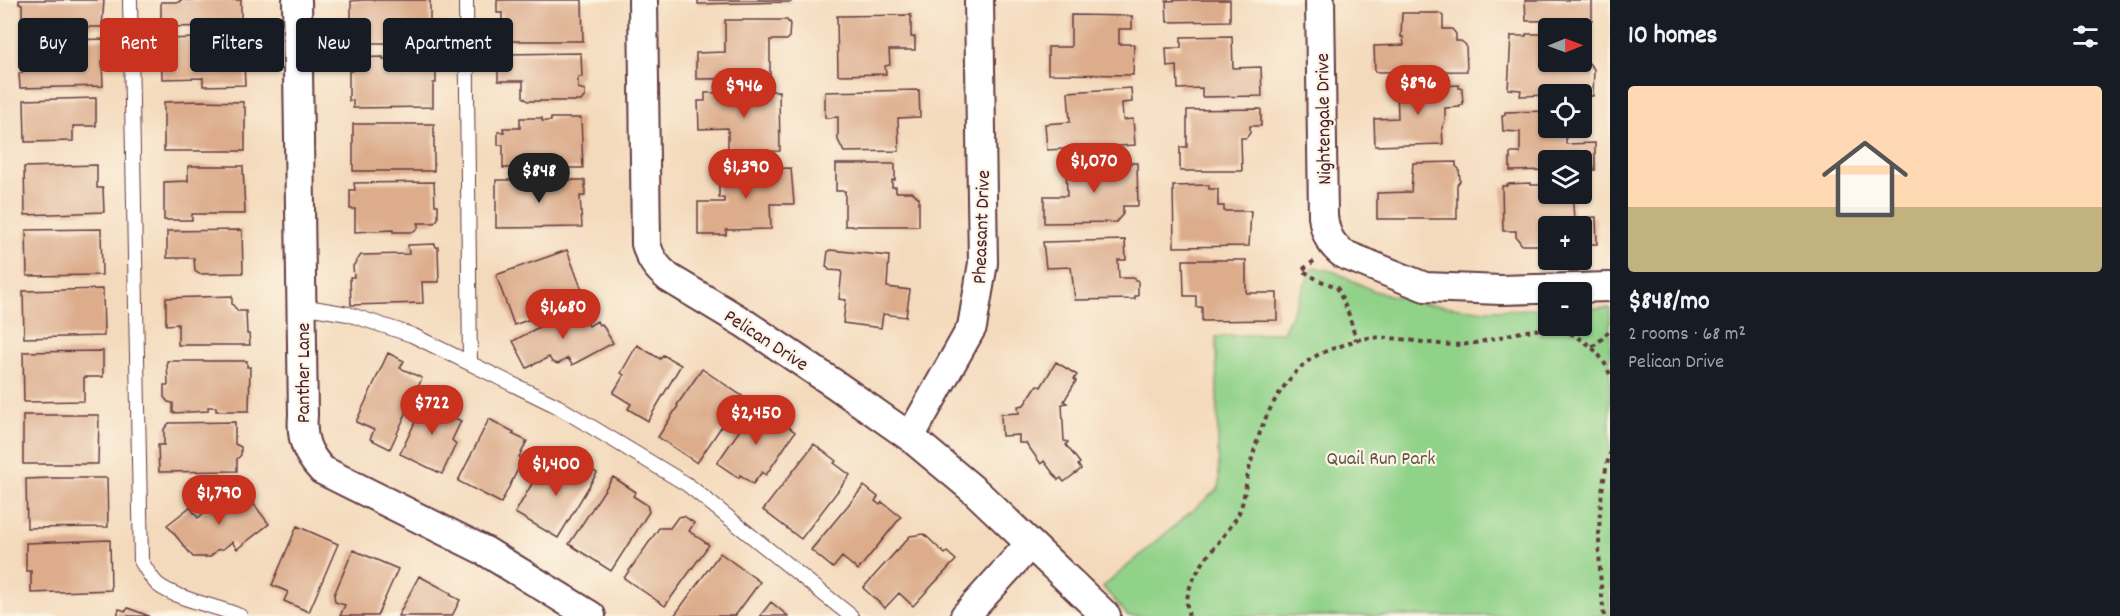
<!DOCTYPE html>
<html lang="en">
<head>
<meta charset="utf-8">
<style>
	:root { --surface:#171b24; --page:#242831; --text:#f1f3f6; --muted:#9ea1a6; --accent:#c8321e }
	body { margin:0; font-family:Dekko,sans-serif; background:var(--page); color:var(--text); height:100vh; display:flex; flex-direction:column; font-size:22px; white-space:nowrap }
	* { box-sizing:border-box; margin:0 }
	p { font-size:20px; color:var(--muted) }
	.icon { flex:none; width:33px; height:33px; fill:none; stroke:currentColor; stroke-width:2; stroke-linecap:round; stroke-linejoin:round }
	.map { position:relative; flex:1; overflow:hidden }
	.panel { display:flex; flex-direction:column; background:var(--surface); width:510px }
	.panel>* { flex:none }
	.banner { position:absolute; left:18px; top:18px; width:570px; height:54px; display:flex; gap:12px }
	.needle { width:39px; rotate:89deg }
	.tools { position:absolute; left:1538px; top:18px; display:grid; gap:12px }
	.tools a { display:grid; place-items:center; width:54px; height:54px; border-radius:6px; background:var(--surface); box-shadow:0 2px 4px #0004; font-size:30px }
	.price { position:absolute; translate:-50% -51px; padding:0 14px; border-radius:21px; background:var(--accent); color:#fff; font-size:20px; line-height:39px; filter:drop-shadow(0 2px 3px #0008) }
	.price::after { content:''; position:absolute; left:50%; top:36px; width:18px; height:14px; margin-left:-9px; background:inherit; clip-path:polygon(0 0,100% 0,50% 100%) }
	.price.current { background:#222; color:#fff }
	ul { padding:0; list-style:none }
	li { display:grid; align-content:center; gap:12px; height:318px; padding:0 18px }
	li span { display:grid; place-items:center; height:186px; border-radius:6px; color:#555 }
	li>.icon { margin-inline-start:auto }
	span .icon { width:108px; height:108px; fill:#fffc; stroke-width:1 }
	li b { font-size:26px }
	h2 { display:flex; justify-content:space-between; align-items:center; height:72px; padding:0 18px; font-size:26px }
	.chip { padding:0 21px; border-radius:6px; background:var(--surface); box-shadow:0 2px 4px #0004; font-size:21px; line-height:54px }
	.chip.current { background:var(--accent); color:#fff }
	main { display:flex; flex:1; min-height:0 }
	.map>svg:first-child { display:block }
</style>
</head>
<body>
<main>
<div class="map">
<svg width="1610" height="616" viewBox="0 0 1610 616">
	<rect width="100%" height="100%" fill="#fcf5e5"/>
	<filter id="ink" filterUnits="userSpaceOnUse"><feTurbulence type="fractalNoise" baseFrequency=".0167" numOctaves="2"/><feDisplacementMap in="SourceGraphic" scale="12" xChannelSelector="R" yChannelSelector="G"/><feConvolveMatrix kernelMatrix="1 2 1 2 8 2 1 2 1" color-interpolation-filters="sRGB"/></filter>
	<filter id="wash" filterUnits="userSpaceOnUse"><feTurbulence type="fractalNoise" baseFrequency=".008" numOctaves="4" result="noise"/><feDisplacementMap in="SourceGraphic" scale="24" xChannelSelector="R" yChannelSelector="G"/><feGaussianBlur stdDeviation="1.35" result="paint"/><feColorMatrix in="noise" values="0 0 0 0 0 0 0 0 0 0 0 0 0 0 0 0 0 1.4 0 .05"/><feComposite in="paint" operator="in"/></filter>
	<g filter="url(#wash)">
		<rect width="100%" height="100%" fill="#f4dabc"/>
		<!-- green -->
		<path fill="#91d289" stroke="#6e785a" stroke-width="1.5" d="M1313,267L1335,272L1374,291L1424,304L1480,310L1548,309V326H1581V308H1610V616H1128L1103,587L1219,488L1216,337L1283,332Z"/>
		<g id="blocks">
			<!-- building -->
			<path fill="#dcac8b" d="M19,0H104L102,27H60V24H51L50,27H22V4H19Z
				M180,0H241V26L161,27V2H180Z
				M363,0H430V43H345V25L347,24V19H351V1Z
				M497,0H582L583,41H502V13H497Z
				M698,0H791V2L698,4Z
				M1184,0H1230V21L1167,22L1166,1Z
				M1525,0H1592V20L1526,21Z
				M1402,13H1439L1443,16V29H1452L1456,34V41H1461L1466,45L1467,71L1375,72L1374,46L1404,45L1403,37H1401Z
				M911,15V37H915V50H889L890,65L885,66L886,74L838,75L837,16Z
				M1071,15L1132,16V29H1119V44H1134L1133,75L1048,74V47H1071Z
				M725,20H787L788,22H790L789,38L787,40H770V78L696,79V53L725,52Z
				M1526,34H1548V62L1587,61L1594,69L1593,96H1581V94L1520,96L1521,90L1508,89L1511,36H1526Z
				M1232,36L1233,68L1261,67L1262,96L1202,97V88L1178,89L1177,66L1167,67L1166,48H1181V37Z
				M236,37V63H244L245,85L203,86V78L162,79L161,39Z
				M107,39L108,61H102L103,86L20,88L19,73H22L21,41Z
				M581,53L582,77H578V88L585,90V96L581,101H528L523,97V81H498V54Z
				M391,56H432V67L436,69V83H433V107L353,108V100L349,101V71H352V58L383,57V59H391Z
				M1459,85V88H1462L1463,105H1460V107L1445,108V120L1442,128L1443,144L1375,146L1374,119L1398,118L1397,88Z
				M1131,88L1132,102L1122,103L1123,120L1133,119L1135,145L1047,150L1045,124L1070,122L1068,92Z
				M919,90L920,117L898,118L899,151L844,152L838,140V117L825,118V92Z
				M779,91L780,151L728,152V128L699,129L698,101H705V93Z
				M96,98V126H73V141L25,142L24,100Z
				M201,101L243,102V107H245V151H164V102Z
				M1261,109V126H1250V133L1246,138H1241L1242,171H1180V147H1187V110Z
				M1548,111V128H1566V144L1595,143V170H1581V160H1548V170L1510,171V153H1520V132L1503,131L1502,115H1505V112Z
				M520,118H542V121H551V118H581L583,168H503V145H498V132H504L503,128H520Z
				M353,124H434V171H353Z
				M1456,162V166L1459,169L1460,181L1457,185V219H1377V193L1411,192L1413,163Z
				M1066,163H1137L1138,206H1123V214L1116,222L1044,223V196H1067Z
				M836,164H895V180H892V187H896V192H912L919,198V226H845V191H836Z
				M97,165V188H103L104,212L25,215L24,167Z
				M188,166H243L245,214H192V220H164V182L188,181Z
				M791,168L794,204H770L771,229L726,230V235H698V202H724V198H719V170Z
				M496,180H585V196H580L582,227L496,228Z
				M434,182L435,205H438V219L434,223H418V228L414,232H393V230L355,232V209H350V190H355L354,183Z
				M1531,183V185H1548V194H1572L1574,218L1596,217L1597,244H1581V226H1548V245H1522L1516,237V231H1503L1502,186H1507V184Z
				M1209,185V189H1218V206H1224V211H1251L1249,246L1174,247L1173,186Z
				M101,229L102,275L27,276L26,230Z
				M242,230L243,273L199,274L195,271L194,258H167V231Z
				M1125,240L1126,260H1118L1119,278H1135V280H1138V296H1135V299L1075,300L1071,267L1046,268L1043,242Z
				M435,244L436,247H438L439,282H422L423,303L351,305L350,277H354L353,266L361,255L409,254L408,245Z
				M567,250L583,293L533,311L536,317L514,325L496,275Z
				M830,250L889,256L887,287L910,290L906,317L883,314L881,328L843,323L846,300L839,299L842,271L829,270L828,268L826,267L828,251Z
				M1183,260H1246V293H1277V320L1202,321V307H1196V296H1184Z
				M103,289L104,336L24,338L23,291Z
				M232,296V304L238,311H246L247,334H249L250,345H178V324L166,325V298Z
				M578,306L589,326L597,321L599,325L602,324L613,343L572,365L568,358L558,364L552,362L549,357L527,368L513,341Z
				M637,345L660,359L663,355L681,365L648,421L628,409L631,404L613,393L624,375L621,373Z
				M103,351V377H84V401L24,402L23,352Z
				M388,353L404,361L400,368L422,378L390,449L370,439L374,430L356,422Z
				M167,361H247V367H250L249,411H216V407H208V411L173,413V403L168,402L164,397V385H168Z
				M1056,362L1077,375L1074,379L1076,381L1064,401L1067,403L1062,404L1064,441L1068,442L1066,445L1080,463L1078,465L1081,469L1064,482L1061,478L1058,480L1044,461L1041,464L1026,443H1019V435L1002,436L1001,414L1019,413L1018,406L1024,405L1037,385L1041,387Z
				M702,369L742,396L697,463L658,437L678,406L677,405Z
				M428,395L451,406L447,414L461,421L452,440L456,444L442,474L400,454Z
				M757,405L767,412L765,415L773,421L776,417L795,432L766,475L762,472L753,484L740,475L739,478L717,463Z
				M23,415H99L98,464H23Z
				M489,419L514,432L512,434L527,441L519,457L523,459L501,503L458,481Z
				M235,422V444L241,447V455L237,459V471L159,472L158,445H164V429L169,423Z
				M814,444L836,461L834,463L850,475L801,539L763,510Z
				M573,458L597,473L558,538L515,513L537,475L563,470L567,467Z
				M613,477L636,492L633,496L647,505L649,512L611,571L569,544Z
				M52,478H107L108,527L27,528L26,479Z
				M864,486L878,497L875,501L880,505L882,502L901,517L858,570L842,557L833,568L811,550Z
				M233,490L240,498L243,497L250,505L253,503L269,524L237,549L232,542L223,549L217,550L210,557H193L167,525L190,507L198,518Z
				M684,516L694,523L689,531L709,545L665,606L624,578L659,528H670L678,517Z
				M297,526L338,544L309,612L284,601L288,592L272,585Z
				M924,534L945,554L947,552L956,560L913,606L899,593L885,608L863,588L910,536Z
				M110,540L111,590L31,593V571H26V543Z
				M353,550L398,569L377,616H340L345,605L335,602L334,595Z
				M720,553L760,582L735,616H674Z
				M419,576L451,593L450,595L460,600L452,616H398Z
				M771,602L788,616H760Z
				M128,608L149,616H117L119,609L126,611Z"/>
		</g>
	</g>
	<g filter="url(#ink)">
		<use href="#blocks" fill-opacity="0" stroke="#643b41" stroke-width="1.5"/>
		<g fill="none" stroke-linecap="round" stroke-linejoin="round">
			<!-- service casing -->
			<g stroke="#643b41" stroke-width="16">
				<path id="service" d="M130,0L141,561C146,569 150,577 157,584C175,599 217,606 240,616
					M466,0L470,363
					M301,306L348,314L412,335L557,406L688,485L851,616"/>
			</g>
			<!-- minor casing -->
			<g stroke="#643b41" stroke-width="32">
				<path id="minor" d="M297,0L303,415C301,438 306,453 322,470L485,551L591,616
					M643,0L646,244C650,259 657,268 669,278L744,323L836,385L910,437L976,492L1106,616
					M1320,0L1323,216C1325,233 1330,244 1343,254L1425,287L1501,290L1610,287
					M910,437L972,327L983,263L979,0
					M965,616L1030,544"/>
			</g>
			<!-- path -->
			<path stroke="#643b41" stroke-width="4" stroke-dasharray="4.5 4.5" stroke-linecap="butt" d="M1314,261L1302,270L1318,280L1337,287L1349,315L1356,340
				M1592,346L1597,344L1610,330
				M1189,616C1177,582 1220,545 1236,518C1244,506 1245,487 1248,474C1258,434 1267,404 1296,372C1308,359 1321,352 1338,347C1348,343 1358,339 1368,338C1402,335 1434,348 1468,344C1498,340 1531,324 1562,331C1583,336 1603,354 1610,375
				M1604,616C1598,562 1595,505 1610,453"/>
			<!-- service -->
			<use href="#service" stroke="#fff" stroke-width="14"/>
			<!-- minor -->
			<use href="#minor" stroke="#fff" stroke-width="28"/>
		</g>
	</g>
	<g text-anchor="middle" stroke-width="4.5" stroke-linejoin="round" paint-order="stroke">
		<!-- street labels -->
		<g font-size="20" fill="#4a1f2b" stroke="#fcf5e5">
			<text transform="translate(1322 119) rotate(-91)" y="7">Nightengale Drive</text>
			<text transform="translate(980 227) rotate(-88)" y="7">Pheasant Drive</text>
			<text transform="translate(767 339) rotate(33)" y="7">Pelican Drive</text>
			<text transform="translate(302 373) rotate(-90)" y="7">Panther Lane</text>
		</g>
		<!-- park labels -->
		<g font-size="20" fill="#5f5547" stroke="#fcf5e5">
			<text x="1381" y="464">Quail Run Park</text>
		</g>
	</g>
</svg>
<div class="tools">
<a><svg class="needle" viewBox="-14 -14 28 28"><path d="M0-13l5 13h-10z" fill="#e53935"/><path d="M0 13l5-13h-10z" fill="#9ea1a6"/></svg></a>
<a><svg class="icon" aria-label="locate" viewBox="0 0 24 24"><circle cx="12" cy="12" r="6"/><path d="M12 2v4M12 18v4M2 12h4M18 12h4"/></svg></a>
<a><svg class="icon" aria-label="layers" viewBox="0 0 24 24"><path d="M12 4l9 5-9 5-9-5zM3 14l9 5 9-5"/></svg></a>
<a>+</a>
<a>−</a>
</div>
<b class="price" style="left:1418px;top:116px">$896</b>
<b class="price" style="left:744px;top:119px">$946</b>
<b class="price" style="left:1094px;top:194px">$1,070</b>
<b class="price" style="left:746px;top:200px">$1,390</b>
<b class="price current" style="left:539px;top:204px">$848</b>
<b class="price" style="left:563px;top:340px">$1,680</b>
<b class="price" style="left:432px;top:436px">$722</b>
<b class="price" style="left:756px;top:446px">$2,450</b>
<b class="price" style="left:556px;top:497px">$1,400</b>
<b class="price" style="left:219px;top:526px">$1,790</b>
<div class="banner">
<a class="chip">Buy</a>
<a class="chip current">Rent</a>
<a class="chip">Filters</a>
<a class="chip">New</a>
<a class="chip">Apartment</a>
</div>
</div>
<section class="panel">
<h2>10 homes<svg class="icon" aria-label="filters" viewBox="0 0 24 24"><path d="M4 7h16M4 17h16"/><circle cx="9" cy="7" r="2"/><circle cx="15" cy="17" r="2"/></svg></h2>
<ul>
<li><span style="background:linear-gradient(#ffd9b3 65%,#c2b280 0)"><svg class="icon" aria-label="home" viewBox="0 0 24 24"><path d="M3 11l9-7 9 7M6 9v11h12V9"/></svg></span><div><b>$848/mo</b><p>2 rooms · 68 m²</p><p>Pelican Drive</p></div></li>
</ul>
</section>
</main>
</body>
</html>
